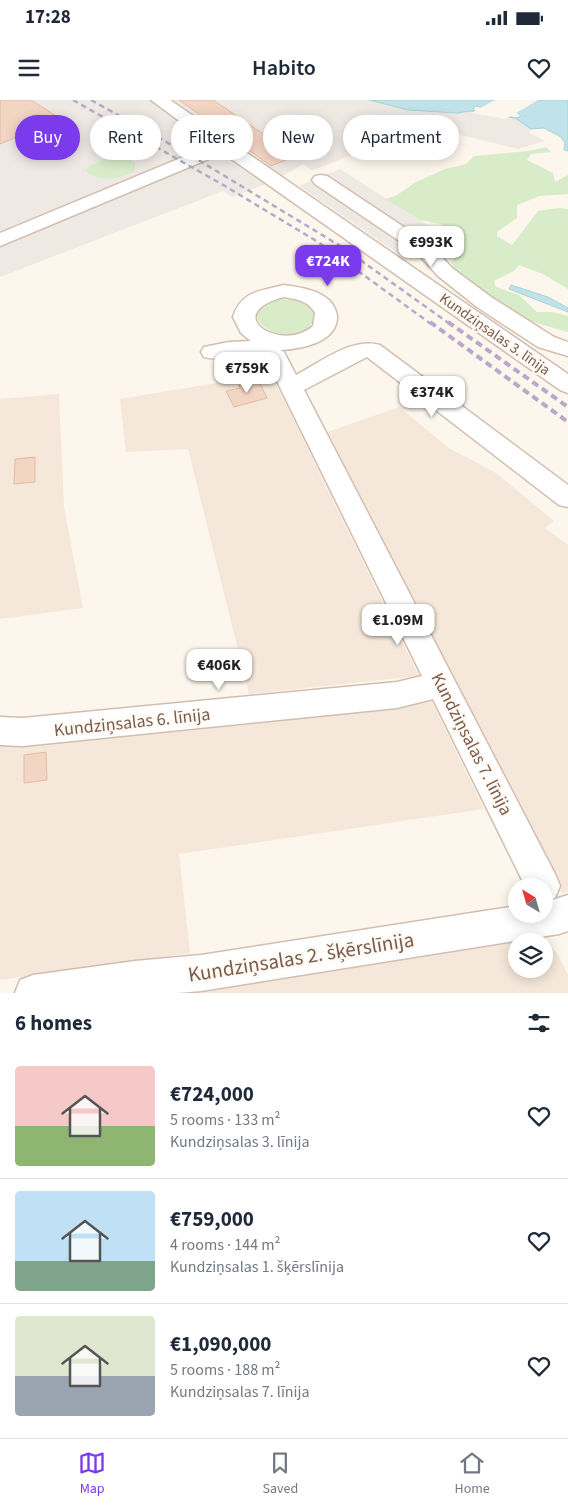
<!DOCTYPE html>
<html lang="en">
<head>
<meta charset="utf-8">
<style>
	:root { --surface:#fff; --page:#f2f2f3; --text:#1f2937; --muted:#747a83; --line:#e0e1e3; --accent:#7c3aed }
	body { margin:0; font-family:"Source Sans 3",sans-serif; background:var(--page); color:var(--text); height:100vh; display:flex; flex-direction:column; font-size:19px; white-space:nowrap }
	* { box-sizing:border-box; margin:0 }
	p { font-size:16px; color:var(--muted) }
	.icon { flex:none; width:28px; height:28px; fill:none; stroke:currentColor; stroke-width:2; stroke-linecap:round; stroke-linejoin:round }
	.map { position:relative; height:893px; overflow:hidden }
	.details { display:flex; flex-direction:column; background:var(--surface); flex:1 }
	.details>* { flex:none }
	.hud { position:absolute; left:15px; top:15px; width:539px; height:45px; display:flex; gap:10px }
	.needle { width:32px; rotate:323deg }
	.tools { position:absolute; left:508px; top:778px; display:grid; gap:10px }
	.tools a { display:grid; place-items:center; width:45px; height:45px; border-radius:50%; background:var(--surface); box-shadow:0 2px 12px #0003; font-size:25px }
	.price { position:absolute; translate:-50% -42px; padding:0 11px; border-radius:10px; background:#fff; color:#222; font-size:16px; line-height:32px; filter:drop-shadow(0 1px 2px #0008) }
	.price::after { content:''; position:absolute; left:50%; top:30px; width:15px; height:11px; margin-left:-8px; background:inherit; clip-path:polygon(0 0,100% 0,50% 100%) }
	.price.current { background:var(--accent); color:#fff }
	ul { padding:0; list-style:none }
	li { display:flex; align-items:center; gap:15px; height:125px; padding:0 15px }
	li+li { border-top:1px solid var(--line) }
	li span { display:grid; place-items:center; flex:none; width:140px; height:100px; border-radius:5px; color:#555 }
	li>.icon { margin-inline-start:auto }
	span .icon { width:60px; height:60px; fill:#fffc; stroke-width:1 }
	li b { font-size:21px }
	h2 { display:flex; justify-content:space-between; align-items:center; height:60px; padding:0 15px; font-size:21px }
	.pill { padding:0 18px; border-radius:22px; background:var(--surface); box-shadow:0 2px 12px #0003; font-size:18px; line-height:45px }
	.pill.current { background:var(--accent); color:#fff }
	.status { display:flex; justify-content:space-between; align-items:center; height:35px; padding:0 25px; background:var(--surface); direction:ltr }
	.status svg { height:14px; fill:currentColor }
	header { display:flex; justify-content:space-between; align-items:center; height:65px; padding:0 15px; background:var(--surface); font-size:22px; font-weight:600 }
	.tab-bar { display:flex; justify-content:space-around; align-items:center; height:70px; border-top:1px solid var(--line); background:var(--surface); font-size:14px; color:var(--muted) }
	.tab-bar a { display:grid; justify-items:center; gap:2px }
	.tab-bar .current { color:var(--accent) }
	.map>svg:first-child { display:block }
</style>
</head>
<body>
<div class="status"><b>17:28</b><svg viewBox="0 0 49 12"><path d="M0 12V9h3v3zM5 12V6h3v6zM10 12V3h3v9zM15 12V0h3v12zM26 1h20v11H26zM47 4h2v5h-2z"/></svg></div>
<header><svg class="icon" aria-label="menu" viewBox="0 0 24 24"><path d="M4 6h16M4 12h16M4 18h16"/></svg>Habito<svg class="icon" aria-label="heart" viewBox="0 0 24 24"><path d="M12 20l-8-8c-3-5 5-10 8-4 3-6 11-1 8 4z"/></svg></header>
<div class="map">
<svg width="568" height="893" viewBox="0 0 568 893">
	<rect width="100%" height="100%" fill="#fdf6ec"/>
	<!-- residential -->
	<path fill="#f5e8da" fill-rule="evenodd" d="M271,274L419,576L249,594L188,349L126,352L120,299Z
		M59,294L64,407L83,508L0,519V299Z
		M399,307L449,348L496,373L554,421L545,428L568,445V791L563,794L328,332Z
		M431,600L484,709L179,754L190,853L0,880V639Z
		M538,832L558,855L568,875V893H125ZM516,841H544V869H516Z"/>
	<!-- industrial -->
	<path fill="#efe9e4" d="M0,0H369L408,10L457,13L470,11L515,18L529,27L531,29L528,32L545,41L518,49L423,26L312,71L303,64L274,81L232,97L223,91L0,177Z
		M340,69L454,142L439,149L418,152L405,158L299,86Z"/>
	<!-- green -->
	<path fill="#d8ecc9" d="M546,47L551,52L531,54L527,60L553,73L555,82L568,75V94L540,96L517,105V118L497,132V136L512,145L538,111L558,108L568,109V189L543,174L519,165L514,171L494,181L496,187L519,195L537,212H552L568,216V232L519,218L458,175L451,162L457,155L444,146L454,142V134L441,124L420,120L386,99L397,95L416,82L445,69L466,64L474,56L528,51Z
		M119,52L135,63V70C122,80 99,83 86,71L89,66Z
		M280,199L297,200L311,207L315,218C297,259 219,214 280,199Z"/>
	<!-- water -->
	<path fill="#bfe3e8" stroke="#a5d3da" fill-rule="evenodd" d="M369,0H568V51L564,50L565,43L561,37L544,28L531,29L515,18L470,11L457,13L408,10ZM475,6L518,13L521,16L516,18L473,10Z
		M511,185L548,197L568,208V212L509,189Z"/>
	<!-- pier -->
	<path fill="#fdf6ec" d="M495,0H538L513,15L494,11L513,15L505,19L471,13Z"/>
	<!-- building -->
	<path fill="#f3d5c3" stroke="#e6bba3" d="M0,0H31L61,19L0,44Z
		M179,0H213L296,56L271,66Z
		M259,281L267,298L234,307L226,291L240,288L239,285Z
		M35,357V382L14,384L15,359Z
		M46,652L47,680L24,683V655Z"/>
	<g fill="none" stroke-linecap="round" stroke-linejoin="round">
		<!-- minor casing -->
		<g stroke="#d1beb0" stroke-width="3">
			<path id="minor" d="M151,0H170L568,274V293L560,290L223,53L0,146V133L212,45Z
				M321,75L327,76L431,145L452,168L491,197L554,237L568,242V256L538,247L477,207L438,176L417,153L315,84L312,80L315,76Z
				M284,185C297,187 314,189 325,197C331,201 336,208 337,216C338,243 300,249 280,250L284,252L296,275C321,262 351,237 380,245L568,385V407L559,405L367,257L304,290L555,774L560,786L555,798L546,802L568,795V831L559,834L201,891L178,893H15L20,880L33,875L135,861L201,855L516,806V814H544V786H525L433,599L397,608L23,646L0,645V617L23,618L397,582L422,576L267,261C246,249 226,263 204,257L201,252L204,247L229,242L251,241L241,233L233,217C241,191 260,191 284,185ZM284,197C296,199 309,201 315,213L313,226C281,254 219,214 284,197Z"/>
		</g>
		<!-- minor -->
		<use href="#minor" fill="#fff" fill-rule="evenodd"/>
		<!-- rail-far1 -->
		<path stroke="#b9a8c9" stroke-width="2.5" stroke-dasharray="5.5 4" stroke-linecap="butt" d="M73,0L225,86L318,142L431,224
			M91,0L195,58L342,147L450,224"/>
		<!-- rail -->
		<path stroke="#b9a8c9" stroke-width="4" stroke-dasharray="7 4.5" stroke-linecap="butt" d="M430,222L568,322
			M448,222L568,307"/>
	</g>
	<g text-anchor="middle" stroke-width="4.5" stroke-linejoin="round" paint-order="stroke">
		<!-- far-street labels -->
		<g font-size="15" fill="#7a5c4d" stroke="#fffaf3">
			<text transform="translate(495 234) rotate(35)" y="5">Kundziņsalas 3. līnija</text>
		</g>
		<!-- street labels -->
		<g font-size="18" fill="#7a5c4d" stroke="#fffaf3">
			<text transform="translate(132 622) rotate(-6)" y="6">Kundziņsalas 6. līnija</text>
			<text transform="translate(472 644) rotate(63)" y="6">Kundziņsalas 7. līnija</text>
		</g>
		<!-- near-street labels -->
		<g font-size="21" fill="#7a5c4d" stroke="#fffaf3">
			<text transform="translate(301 857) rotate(-9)" y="7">Kundziņsalas 2. šķērslīnija</text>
		</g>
	</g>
</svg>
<div class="tools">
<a><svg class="needle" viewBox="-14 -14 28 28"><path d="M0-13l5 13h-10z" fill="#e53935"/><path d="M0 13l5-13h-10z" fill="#747a83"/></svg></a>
<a><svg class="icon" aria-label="layers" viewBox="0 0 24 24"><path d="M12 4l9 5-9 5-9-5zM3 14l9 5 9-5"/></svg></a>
</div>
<b class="price" style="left:431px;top:168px">€993K</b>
<b class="price current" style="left:328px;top:187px">€724K</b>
<b class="price" style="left:247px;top:294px">€759K</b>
<b class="price" style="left:432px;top:318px">€374K</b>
<b class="price" style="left:398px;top:546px">€1.09M</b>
<b class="price" style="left:219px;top:591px">€406K</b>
<div class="hud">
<a class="pill current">Buy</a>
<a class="pill">Rent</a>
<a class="pill">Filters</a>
<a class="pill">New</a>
<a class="pill">Apartment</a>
</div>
</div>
<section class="details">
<h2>6 homes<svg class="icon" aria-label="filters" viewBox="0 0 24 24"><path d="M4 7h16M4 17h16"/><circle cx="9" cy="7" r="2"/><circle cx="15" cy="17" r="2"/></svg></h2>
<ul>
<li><span style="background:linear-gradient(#f6c9c9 60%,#8fb573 0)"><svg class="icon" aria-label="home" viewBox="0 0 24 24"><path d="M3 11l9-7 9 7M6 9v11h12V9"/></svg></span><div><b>€724,000</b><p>5 rooms · 133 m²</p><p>Kundziņsalas 3. līnija</p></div><svg class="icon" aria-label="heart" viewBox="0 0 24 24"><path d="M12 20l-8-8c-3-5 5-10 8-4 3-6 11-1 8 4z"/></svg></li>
<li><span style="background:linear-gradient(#bfe0f5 70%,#7fa58c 0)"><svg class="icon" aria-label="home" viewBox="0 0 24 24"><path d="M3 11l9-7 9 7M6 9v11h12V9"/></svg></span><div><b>€759,000</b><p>4 rooms · 144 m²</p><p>Kundziņsalas 1. šķērslīnija</p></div><svg class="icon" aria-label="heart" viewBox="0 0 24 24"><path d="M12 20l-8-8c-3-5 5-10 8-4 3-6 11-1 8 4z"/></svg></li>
<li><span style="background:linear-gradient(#dfe7d0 60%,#9aa5b1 0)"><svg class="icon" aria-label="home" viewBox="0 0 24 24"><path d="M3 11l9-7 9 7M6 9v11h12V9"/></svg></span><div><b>€1,090,000</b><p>5 rooms · 188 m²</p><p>Kundziņsalas 7. līnija</p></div><svg class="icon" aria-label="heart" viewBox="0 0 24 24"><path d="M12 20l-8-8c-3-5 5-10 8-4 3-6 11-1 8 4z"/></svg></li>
</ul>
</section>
<nav class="tab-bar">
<a class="current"><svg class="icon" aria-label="map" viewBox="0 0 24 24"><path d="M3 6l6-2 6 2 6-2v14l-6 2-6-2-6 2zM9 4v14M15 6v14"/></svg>Map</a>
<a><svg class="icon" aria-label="saved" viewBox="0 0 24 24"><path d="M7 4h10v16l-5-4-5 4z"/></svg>Saved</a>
<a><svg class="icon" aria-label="home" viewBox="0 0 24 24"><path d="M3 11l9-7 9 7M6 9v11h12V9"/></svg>Home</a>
</nav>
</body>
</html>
